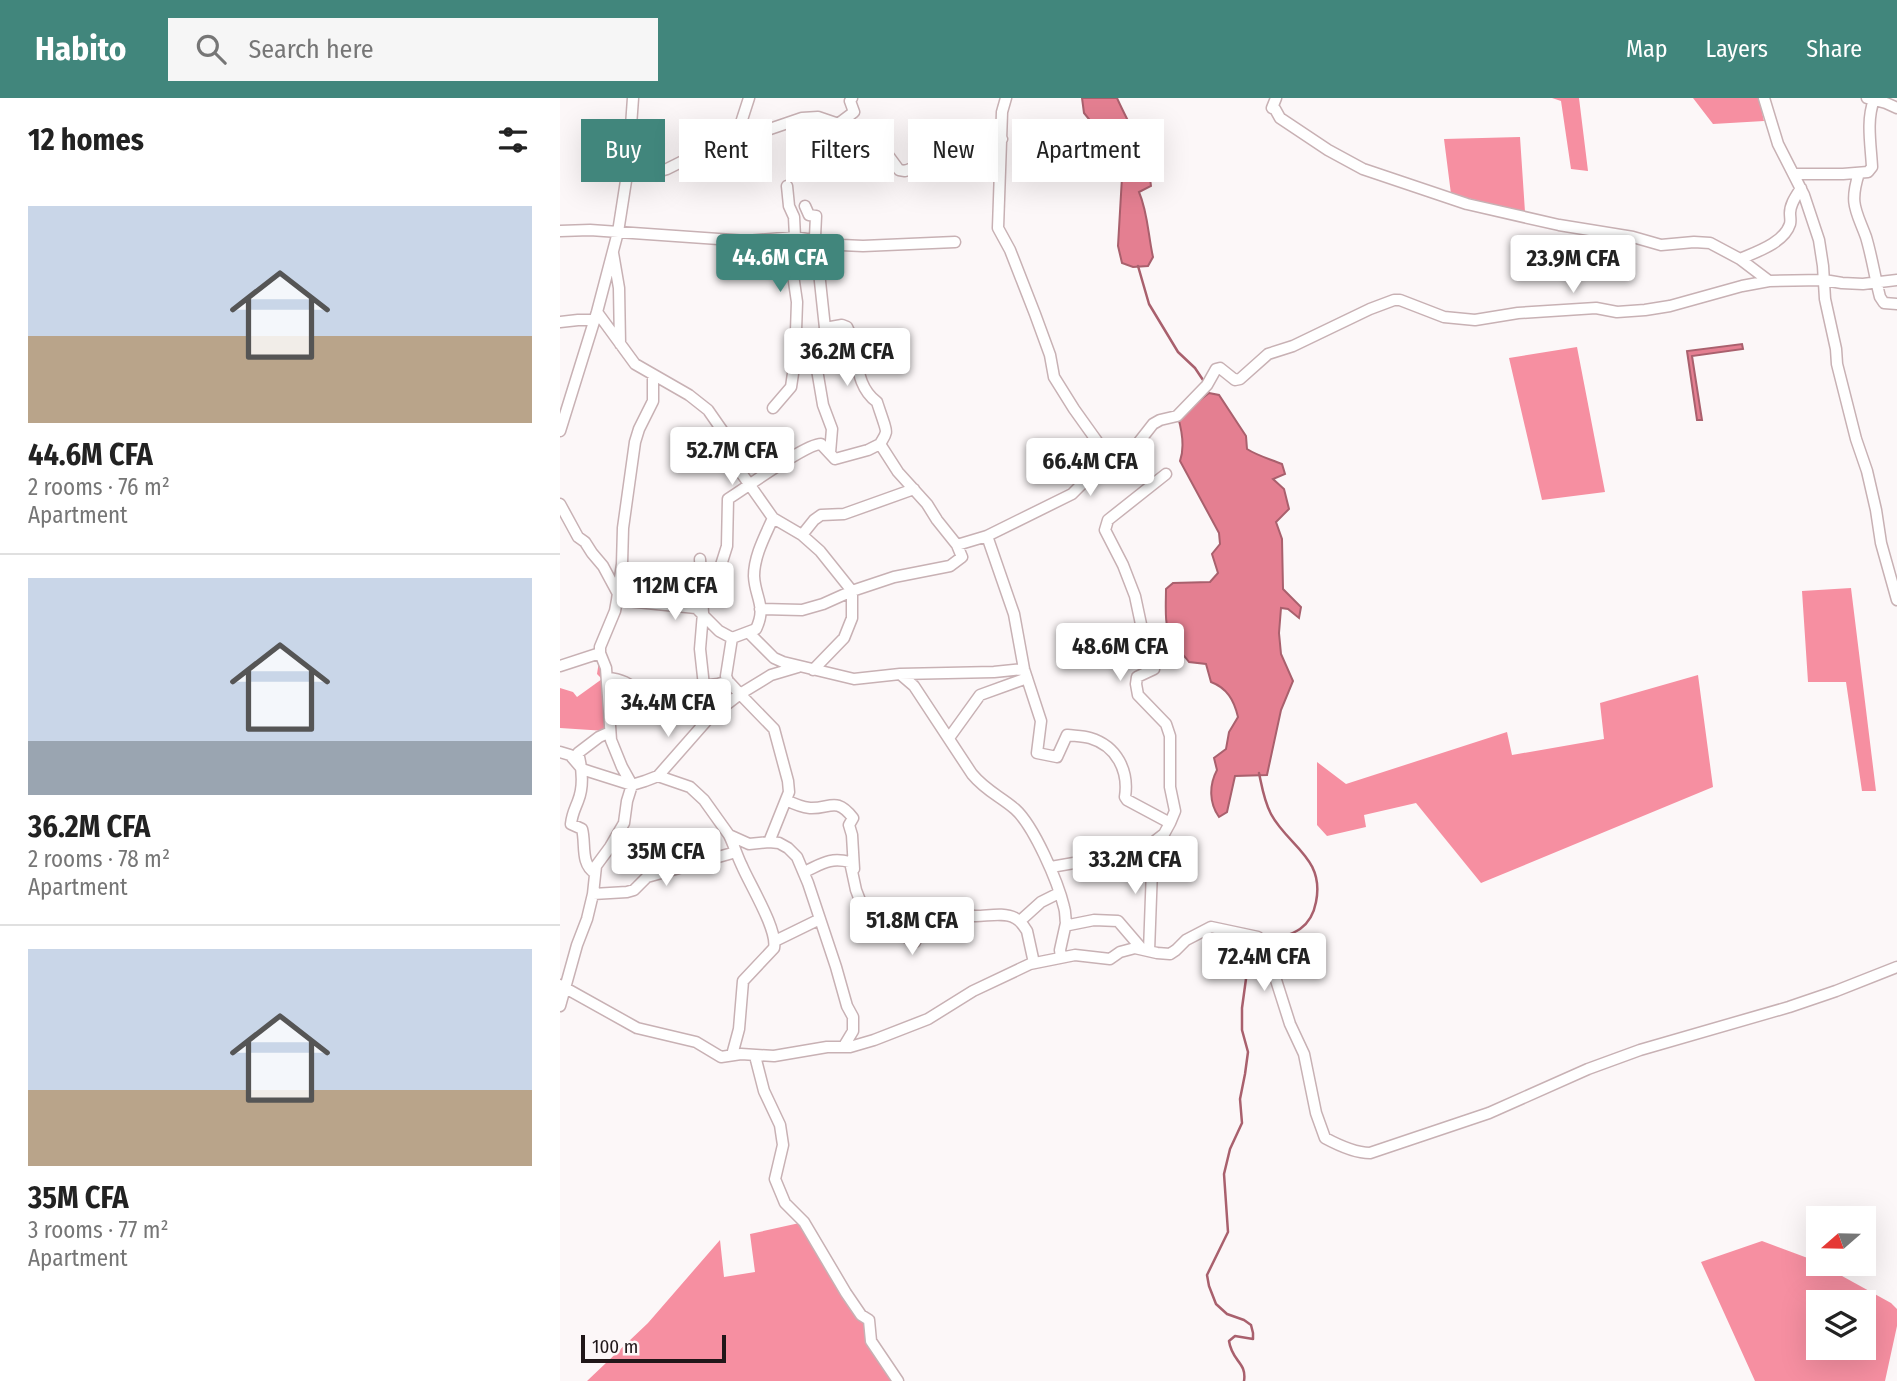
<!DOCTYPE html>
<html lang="en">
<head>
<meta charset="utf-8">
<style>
	:root { --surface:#fff; --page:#f6f6f6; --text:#222; --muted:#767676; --line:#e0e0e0; --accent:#41867c }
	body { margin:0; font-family:"Fira Sans Condensed",sans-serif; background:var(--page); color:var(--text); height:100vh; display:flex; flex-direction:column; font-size:26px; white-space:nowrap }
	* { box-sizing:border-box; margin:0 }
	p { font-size:23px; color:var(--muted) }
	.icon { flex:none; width:38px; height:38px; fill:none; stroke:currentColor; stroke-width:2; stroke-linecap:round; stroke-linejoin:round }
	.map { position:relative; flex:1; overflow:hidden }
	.panel { display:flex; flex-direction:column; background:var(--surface); width:560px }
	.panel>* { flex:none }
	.banner { position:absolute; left:21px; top:21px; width:665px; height:63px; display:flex; gap:14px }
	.needle { width:46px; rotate:250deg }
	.fabs { position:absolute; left:1246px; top:1108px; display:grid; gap:14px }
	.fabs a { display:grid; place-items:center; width:70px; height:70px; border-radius:0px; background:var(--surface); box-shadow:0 7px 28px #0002; font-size:35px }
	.scale { position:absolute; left:21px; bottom:18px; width:145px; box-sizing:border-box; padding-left:7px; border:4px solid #201719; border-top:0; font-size:19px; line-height:24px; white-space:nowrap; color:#201719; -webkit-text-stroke:5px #fcf7f8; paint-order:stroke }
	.price { position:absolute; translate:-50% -60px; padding:0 16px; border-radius:7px; background:#fff; color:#222; font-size:23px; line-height:46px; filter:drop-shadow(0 2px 4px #0008) }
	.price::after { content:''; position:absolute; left:50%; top:42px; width:21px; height:16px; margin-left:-10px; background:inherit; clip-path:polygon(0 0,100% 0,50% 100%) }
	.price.on { background:var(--accent); color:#fff }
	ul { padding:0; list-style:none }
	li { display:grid; align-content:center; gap:14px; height:371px; padding:0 28px }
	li+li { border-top:2px solid var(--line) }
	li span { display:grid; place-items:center; height:217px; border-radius:0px; color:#555 }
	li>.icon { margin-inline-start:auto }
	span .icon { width:126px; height:126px; fill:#fffc; stroke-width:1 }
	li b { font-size:30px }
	h2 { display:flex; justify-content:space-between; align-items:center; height:84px; padding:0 28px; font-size:30px }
	.pill { padding:0 24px; border-radius:0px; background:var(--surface); box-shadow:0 7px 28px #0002; font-size:24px; line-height:63px }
	.pill.on { background:var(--accent); color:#fff }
	header { display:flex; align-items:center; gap:42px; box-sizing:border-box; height:98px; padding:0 35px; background:var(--accent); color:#fff }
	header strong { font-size:33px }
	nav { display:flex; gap:38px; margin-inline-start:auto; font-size:24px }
	.search { width:490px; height:63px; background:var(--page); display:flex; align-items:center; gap:18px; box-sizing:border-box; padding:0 24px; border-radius:0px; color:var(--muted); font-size:26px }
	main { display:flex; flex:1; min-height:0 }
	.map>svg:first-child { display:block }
</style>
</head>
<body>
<header>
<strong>Habito</strong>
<div class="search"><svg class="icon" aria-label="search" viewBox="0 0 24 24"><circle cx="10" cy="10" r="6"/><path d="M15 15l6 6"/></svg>Search here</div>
<nav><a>Map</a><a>Layers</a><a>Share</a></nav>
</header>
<main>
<section class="panel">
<h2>12 homes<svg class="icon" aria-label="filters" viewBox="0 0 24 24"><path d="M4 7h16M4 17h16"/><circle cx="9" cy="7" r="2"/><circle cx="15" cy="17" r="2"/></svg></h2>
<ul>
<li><span style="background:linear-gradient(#c9d6e8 60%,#b9a48a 0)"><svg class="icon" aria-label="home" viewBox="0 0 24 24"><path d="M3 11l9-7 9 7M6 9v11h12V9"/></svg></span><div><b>44.6M CFA</b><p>2 rooms · 76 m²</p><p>Apartment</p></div></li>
<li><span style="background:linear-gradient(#c9d6e8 75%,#9aa5b1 0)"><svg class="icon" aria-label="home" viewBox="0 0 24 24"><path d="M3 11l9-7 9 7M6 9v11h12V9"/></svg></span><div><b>36.2M CFA</b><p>2 rooms · 78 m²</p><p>Apartment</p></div></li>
<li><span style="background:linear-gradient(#c9d6e8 65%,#b9a48a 0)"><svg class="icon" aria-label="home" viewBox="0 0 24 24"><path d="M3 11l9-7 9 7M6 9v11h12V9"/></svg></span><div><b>35M CFA</b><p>3 rooms · 77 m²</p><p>Apartment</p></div></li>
</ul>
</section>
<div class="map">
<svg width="1337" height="1283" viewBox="0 0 1337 1283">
	<rect width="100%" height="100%" fill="#fcf7f8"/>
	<!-- forest -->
	<path fill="#f68fa1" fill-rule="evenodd" d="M992,0H1019L1028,73L1011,71L1001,3Z
		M1133,0H1199L1204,23L1153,26Z
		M960,39L965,114L891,96L884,41Z
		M1017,249L1045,394L982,402L949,260Z
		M1291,490L1316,693H1302L1286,584H1248L1242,493Z
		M39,563L42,568L46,633L0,630V590L13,594L17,599L42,581L37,576Z
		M1138,577L1153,689L921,785L856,705L804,717L806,729L767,738L757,727V664L786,686L947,634L952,657L1044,641L1040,605Z
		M244,1124L309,1222L311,1243L338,1283H27L88,1225L160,1142L164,1179L195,1174L190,1136Z
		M1202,1143L1253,1162L1331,1205L1337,1211V1228L1325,1283H1195L1141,1164ZM1258,1204H1304V1250H1258Z"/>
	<!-- water -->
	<path fill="#e47f91" stroke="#a9606d" stroke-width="2" d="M522,0H557C570,29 588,56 591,88L579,94C588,115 588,137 593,159L588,168L573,169L562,165L558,148L562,79L537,31L524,15Z
		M1182,246L1183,251L1132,258L1142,322H1137L1127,253Z
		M649,295L659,297L686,338L687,351C698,358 710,361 722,366L725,376L713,381L724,391L729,411L716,424L722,441L723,491L741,509L739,520L728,511L721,510L719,535L721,556L733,583L721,612L707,677L675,678L667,714L659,719C649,705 649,687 657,672L654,660L666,651L669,634L678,619C674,602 667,590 651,584L646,566L629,564C624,557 615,549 611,542C604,527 606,507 606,491L613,485L650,484L658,475L652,456L660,446L659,435L620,363C625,349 622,333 618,319Z"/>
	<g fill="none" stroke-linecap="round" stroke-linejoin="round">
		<!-- stream -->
		<path stroke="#a9606d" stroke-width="2.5" d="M578,168L589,206L618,254L635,270L645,285
			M699,675C702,689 704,703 711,716C728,748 765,760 756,804C754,815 750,824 740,831C730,838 716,840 706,847
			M684,1283C687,1264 672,1264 669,1243L675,1238L693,1241V1235L691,1227L684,1222L667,1216L656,1206L649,1188L647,1177L668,1134L664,1076L670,1051L682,1025L680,1001L685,976L688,954L682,932V910L689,859L700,850"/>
		<!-- minor casing -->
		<g stroke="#c8b1b4" stroke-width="13">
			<path id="minor" d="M446,0L442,14L438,130L450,152L475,216L490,257L494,279L514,311L554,367
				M716,0L712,10L715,11L720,20L768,52L803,71L907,106L999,127L1073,139L1101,147L1134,144L1150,145L1180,161L1209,183
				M1204,0L1218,46L1244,97L1259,142L1263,168L1265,201L1276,251L1277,266L1296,341L1307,373L1316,412L1321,445L1337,502
				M1307,0L1326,5L1337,10
				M278,26L294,14L290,3L292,0
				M178,34L207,32L242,20L258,19L299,33L317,42L339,72L345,73L405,49L442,41
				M68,70L97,74L107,71L135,57L166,36L178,34L189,0
				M1299,75C1289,106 1296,112 1306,139C1312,159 1315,180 1320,199L1324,205L1337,206
				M1235,76H1283L1308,74L1312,69C1311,48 1306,22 1314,2
				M245,108L249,117L256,118L255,139L259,143V174L265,230C263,239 256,245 254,254L263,307L272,331L270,355
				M0,133L30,132L187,143L235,139L281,147L303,148L395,144
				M53,155L59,190L60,246
				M1180,161C1196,154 1224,145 1230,126C1231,122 1230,120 1230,115C1230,106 1236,98 1241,90
				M37,214L75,266L129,297L148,312L164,335L182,376L213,420L242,437L260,453L292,493V520L284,540L253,572
				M0,224L18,222H34
				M265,230L282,227L287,229C300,252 292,286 317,304C318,308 327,332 326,334C325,339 322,342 320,346
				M213,310L231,289L235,262L237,204L231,163L235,139L234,119L229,108L227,88
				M0,333L37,214L58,134L68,70L73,0
				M0,406L18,439L25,444L32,455L43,468L57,494
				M242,437L254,422L261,417L284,416L354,391
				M427,438L454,516L464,571L481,623L477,655L497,659L507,637C514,638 523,638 530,640C557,648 569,673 565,699L567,702L610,725
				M140,461L143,515L140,551L144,588
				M161,467L167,448L168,401C186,390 245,346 261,346L275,361L308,352L320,346L338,374L367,406L377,422L397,447
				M57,502L136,510L159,533L172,540
				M200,511L242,512L263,506L292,493L334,479L390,468L402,459L397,447L427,438L512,396L528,380L539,371L554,367L568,358L593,326L600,322L617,318L647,287L656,271L660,270L675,282L680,281L708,256L733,248L810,211L834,202H840L884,219L915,222L958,215L1036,210L1057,214L1085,212L1110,208L1182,188L1209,183L1264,182L1282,185L1303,186L1337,182
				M188,534L214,560L223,564L294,581L340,576L434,574L464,571
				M172,540L196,531C207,508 195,500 194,478C194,458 205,438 213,420
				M0,568L40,555
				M340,576L354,588L412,676C426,693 440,698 455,711C474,728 498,784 504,809C506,815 505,820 506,825L509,827L534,822L558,823L582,851
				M47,580C61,581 70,585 78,595H87L158,586L168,583
				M389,640L420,597L467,580
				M0,654L10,657L22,671L31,674L72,687L85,683L98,678L149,620L180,596L168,583L166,578L172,540
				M98,678L130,689L144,702L169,737L189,746L209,744L219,745L228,750L237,759L248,785L276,869L287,908L293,919V933L284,948
				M226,702C234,706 241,709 250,710C270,711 276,698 293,720L289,727L292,737L294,771
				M169,737C174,747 177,758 182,768C190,787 218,832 214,850L183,883L179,931L172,957
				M209,744L229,694L228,683L214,631L180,596L211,577L238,569
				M491,769L531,762L551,763L563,759L595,743L604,736L610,725L615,713L610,689V638L606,626L578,597L576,586L577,579L594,571V565L585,545L575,498L563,467L545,432L548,422L606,376
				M244,774C262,766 269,759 290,764L296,792L306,818L355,844L371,811C385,816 401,817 416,818C428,818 444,814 455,820C461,823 464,828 467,833L474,865
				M35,775C20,766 26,745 22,731L11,726C12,716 15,711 18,703C24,688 22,670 18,655L39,639L50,634
				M33,796L67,794L74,792L87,779L176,754
				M460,823L481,804L499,795
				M215,843L260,821
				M589,853L593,744
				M501,859L500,852L506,825
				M0,887L77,930L136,944L161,959L181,956L214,958L267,949H290L314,942L368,921L413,893L470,866L515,857L550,861L560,854L575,850L597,855L610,856L616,852L626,842L651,829L698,839L709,860L730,926L744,956L756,1015L765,1040C778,1047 795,1055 810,1055L929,1015L1028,971L1080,952L1229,909L1276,893L1337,869
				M0,908L17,847L27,821L33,796L36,768L50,749L64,725L67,703L72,687L62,669L51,642L46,570L40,555V549L55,513L57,502L62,466L63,430L75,344L79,331L93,303V277
				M195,958L204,993L220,1027L223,1047L215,1081L225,1105L244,1124L286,1195L301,1217L309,1222L311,1243L338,1283"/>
		</g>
		<!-- minor -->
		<use href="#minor" stroke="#fff" stroke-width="10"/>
	</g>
</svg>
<div class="fabs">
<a><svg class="needle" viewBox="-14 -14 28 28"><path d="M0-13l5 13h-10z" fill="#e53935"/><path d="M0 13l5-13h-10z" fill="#767676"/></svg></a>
<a><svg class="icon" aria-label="layers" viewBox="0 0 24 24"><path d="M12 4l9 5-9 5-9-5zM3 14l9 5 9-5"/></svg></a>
</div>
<div class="scale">100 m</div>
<b class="price on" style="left:220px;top:196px">44.6M CFA</b>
<b class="price" style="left:1013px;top:197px">23.9M CFA</b>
<b class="price" style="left:287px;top:290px">36.2M CFA</b>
<b class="price" style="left:172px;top:389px">52.7M CFA</b>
<b class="price" style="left:530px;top:400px">66.4M CFA</b>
<b class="price" style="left:115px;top:524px">112M CFA</b>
<b class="price" style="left:560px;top:585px">48.6M CFA</b>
<b class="price" style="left:108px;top:641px">34.4M CFA</b>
<b class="price" style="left:106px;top:790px">35M CFA</b>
<b class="price" style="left:575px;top:798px">33.2M CFA</b>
<b class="price" style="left:352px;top:859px">51.8M CFA</b>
<b class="price" style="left:704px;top:895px">72.4M CFA</b>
<div class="banner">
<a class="pill on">Buy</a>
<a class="pill">Rent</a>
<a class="pill">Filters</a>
<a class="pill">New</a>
<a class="pill">Apartment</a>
</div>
</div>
</main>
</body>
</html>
